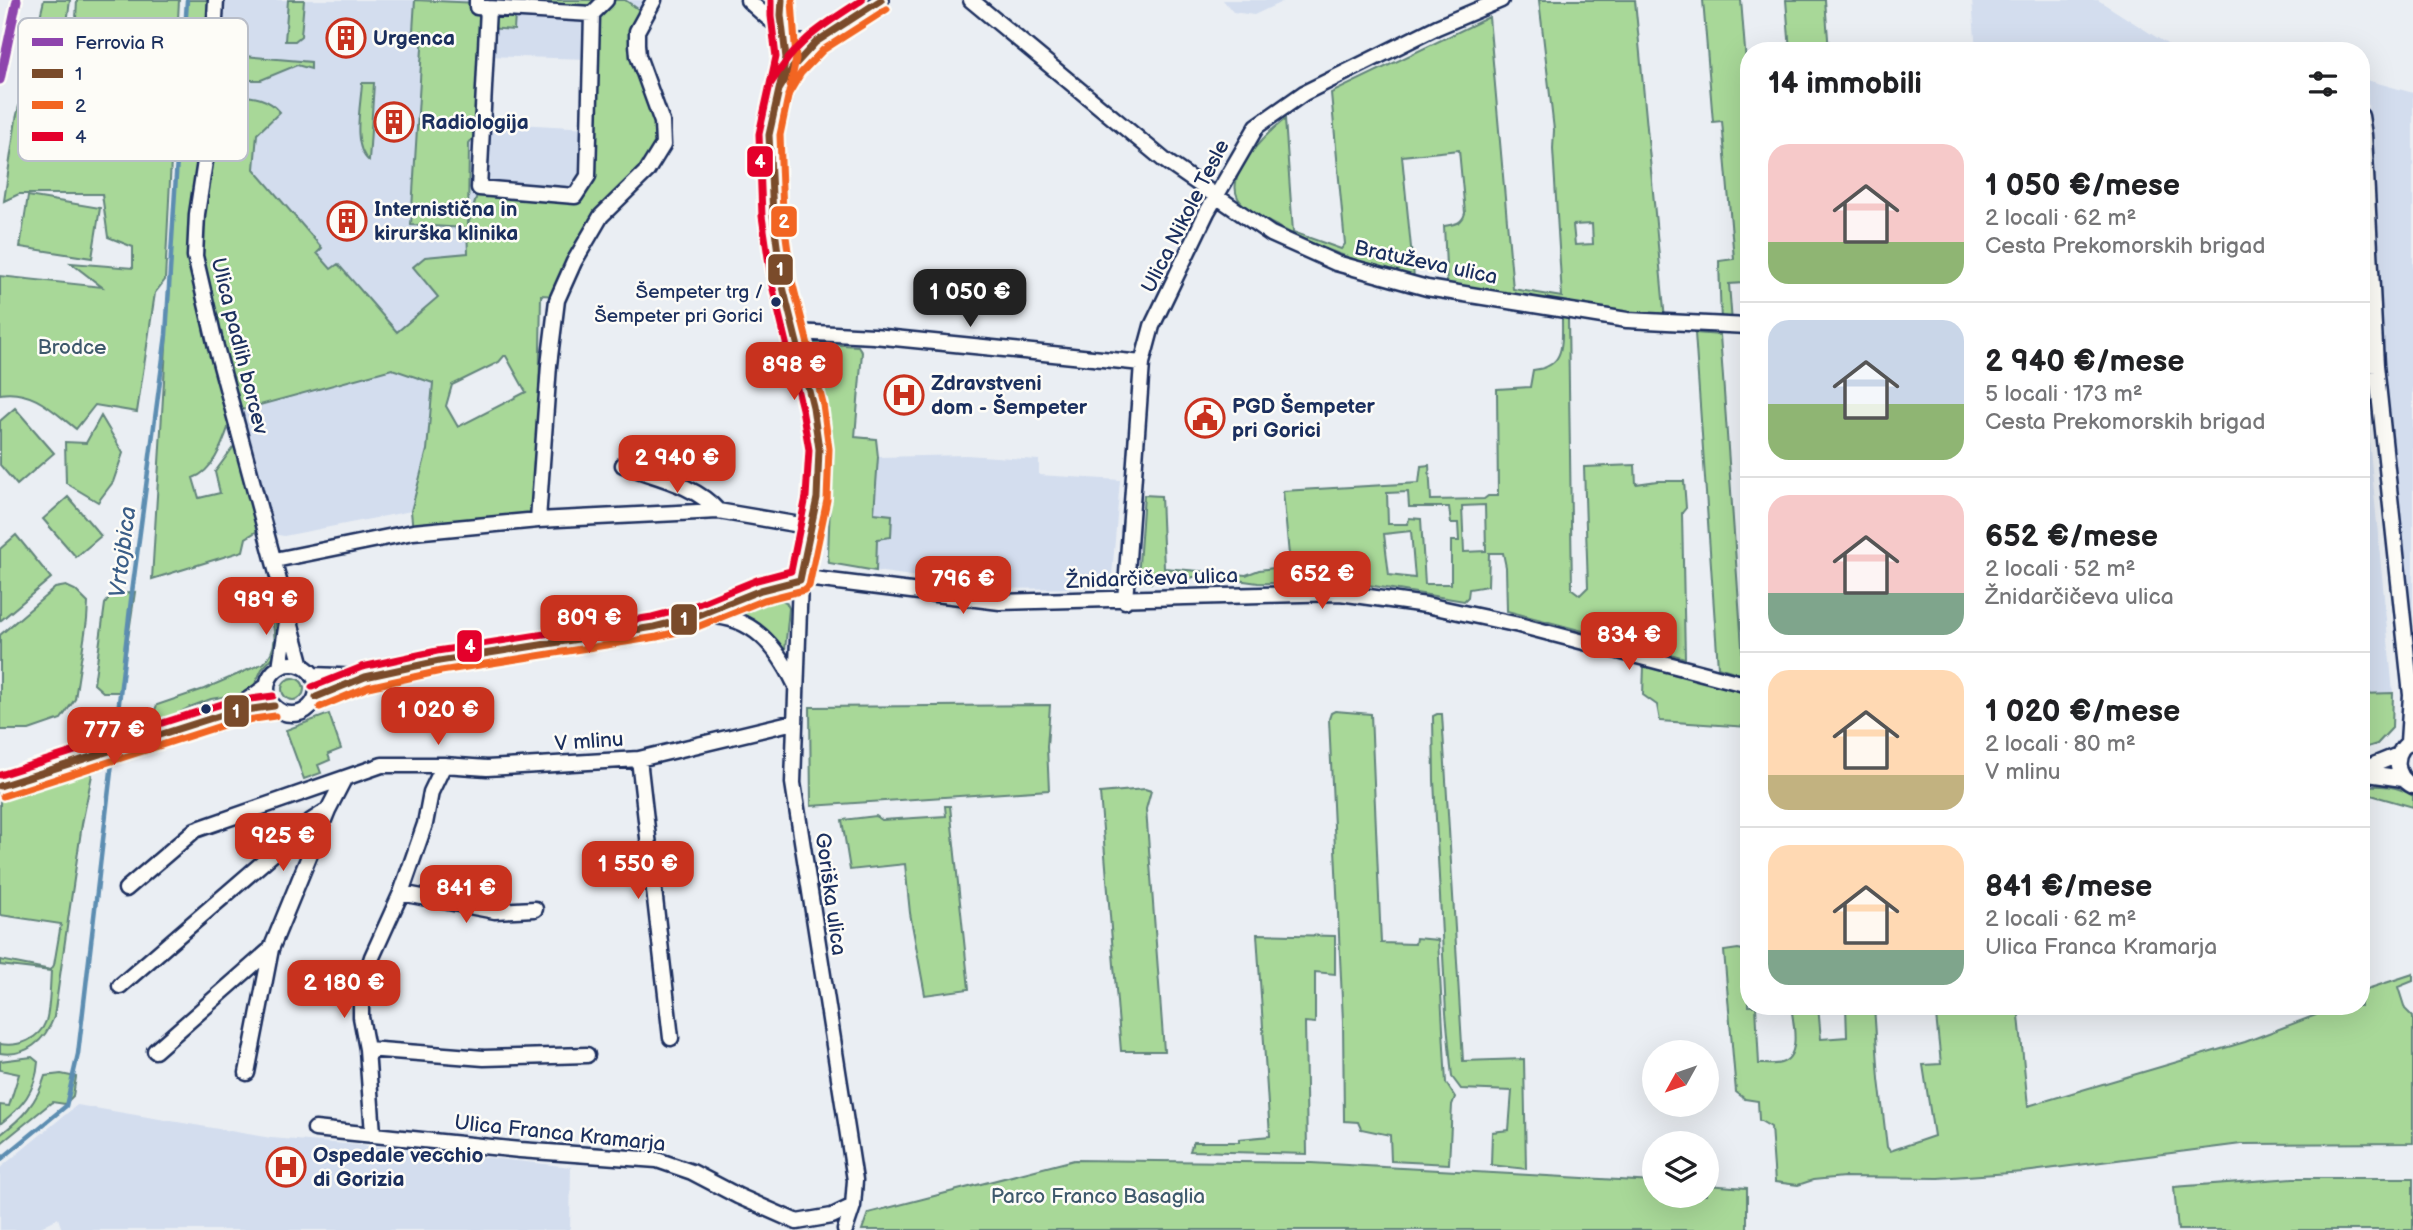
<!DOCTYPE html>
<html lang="it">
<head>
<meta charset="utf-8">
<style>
	:root { --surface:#fff; --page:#f2f2f2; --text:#202124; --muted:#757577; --line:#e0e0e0; --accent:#c8321e }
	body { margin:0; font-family:"Balsamiq Sans",sans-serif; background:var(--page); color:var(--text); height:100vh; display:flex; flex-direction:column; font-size:26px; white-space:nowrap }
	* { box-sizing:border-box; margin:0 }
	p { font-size:23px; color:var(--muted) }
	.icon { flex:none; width:38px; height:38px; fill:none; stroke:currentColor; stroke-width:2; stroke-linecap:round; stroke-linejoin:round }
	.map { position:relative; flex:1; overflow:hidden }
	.sheet { position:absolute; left:1740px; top:42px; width:630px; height:973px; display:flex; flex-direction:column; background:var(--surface); border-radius:28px; box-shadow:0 7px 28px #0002 }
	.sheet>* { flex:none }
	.needle { width:46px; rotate:230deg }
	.controls { position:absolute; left:1642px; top:1040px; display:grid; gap:14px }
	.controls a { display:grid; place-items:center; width:77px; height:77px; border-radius:50%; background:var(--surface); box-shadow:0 7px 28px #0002; font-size:35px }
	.price { position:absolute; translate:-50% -60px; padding:0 16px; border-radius:14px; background:var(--accent); color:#fff; font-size:23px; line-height:46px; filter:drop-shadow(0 2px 4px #0008) }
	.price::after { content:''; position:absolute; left:50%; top:42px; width:21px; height:16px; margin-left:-10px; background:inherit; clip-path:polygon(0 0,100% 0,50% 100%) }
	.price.on { background:#222; color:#fff }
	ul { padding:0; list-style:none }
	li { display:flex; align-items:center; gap:21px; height:175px; padding:0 28px }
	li+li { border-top:2px solid var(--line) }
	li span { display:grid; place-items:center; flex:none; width:196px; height:140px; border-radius:21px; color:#555 }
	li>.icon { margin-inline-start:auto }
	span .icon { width:84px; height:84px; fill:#fffc; stroke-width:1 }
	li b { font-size:30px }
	h2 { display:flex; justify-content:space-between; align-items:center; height:84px; padding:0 28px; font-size:30px }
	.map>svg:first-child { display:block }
</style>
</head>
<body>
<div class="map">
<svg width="2413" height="1230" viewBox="0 0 2413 1230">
	<rect width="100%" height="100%" fill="#eaeef3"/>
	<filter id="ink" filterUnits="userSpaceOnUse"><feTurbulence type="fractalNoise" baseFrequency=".0143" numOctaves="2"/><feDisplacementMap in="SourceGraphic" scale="14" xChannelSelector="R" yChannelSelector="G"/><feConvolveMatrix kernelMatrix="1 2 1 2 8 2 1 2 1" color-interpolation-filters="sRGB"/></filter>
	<g filter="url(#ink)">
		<!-- built -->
		<path fill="#d3ddee" d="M200,0H648L641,12L591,59L486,56L483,122L589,128L588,176L464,291L458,300L433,382L427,450L411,511L284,536L268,533L235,414L192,365Z
			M1223,0H1286L1254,15L1233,12Z
			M1972,0H2098L2178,51H1976Z
			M2367,80L2413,93V645L2381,386Z
			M2361,236L2370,334V354L2361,353Z
			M2361,386H2364L2393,693L2361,694Z
			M966,455L1039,460V475L1120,480L1112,576L1098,588L981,589L939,580L876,571V539L892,515L874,513L878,457Z
			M77,1105L271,1138L420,1150L571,1167L570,1230H62L58,1218L35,1230H0V1168Z"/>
		<!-- green -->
		<path fill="#a8d898" stroke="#62847b" stroke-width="2" fill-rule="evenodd" d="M44,0H70L58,95L37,105L53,132L69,139L73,136L71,111L77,0H179L165,280L155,293L137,412L95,405L76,429C52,410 32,389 0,394V276L102,287L71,263L133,268V247L108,237L102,194H19L4,201L16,119Z
			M187,0H216L213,91C236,99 262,90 280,112L257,134L254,169L322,248L317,253L331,269L338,264L397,332L438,297L413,267L425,257L468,253L467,228L411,225L423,32L413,31L415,0L477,3V0H625L638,9L637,44L663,145L609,208L559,296L541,295L537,519L413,531L411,511L427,450L433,383L392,369L234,412C225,434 217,470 193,478L199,498L220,493L215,472L237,442L259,530L246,538L243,551L152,579ZM592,14L588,176L576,195L479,188L468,225L469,143L482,126L488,28L514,30L515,15ZM199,268L222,338L233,404ZM504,356H506L526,392L458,427L446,406L452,385L499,362Z
			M288,0H304L301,36L295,41H285Z
			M1539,0H1635L1665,320L1447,286L1444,226C1455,224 1462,224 1465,213L1459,150L1402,156L1414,278C1366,264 1321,250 1277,226C1264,219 1246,212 1238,198C1225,173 1267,133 1285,119L1293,232L1341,249L1345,244L1331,93L1489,17L1513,289L1562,297L1553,149L1554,130ZM1592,224L1593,244L1575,245L1573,225Z
			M1703,0H1741L1748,88V324L1744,283L1729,284L1732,323H1721L1719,261L1734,259L1722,121L1713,122Z
			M1786,0H1825L1829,51H1790Z
			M233,55L311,62V69L297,65L261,80H247L239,73Z
			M362,83H374L369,161C351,146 361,105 362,83Z
			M28,196L100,208L92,258L20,247Z
			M1562,318H1568L1572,589L1580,595L1588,587L1584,467L1635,465L1636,484L1657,481H1684L1686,508L1682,513L1685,658L1507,611L1506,567L1503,553H1489L1488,586L1469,589L1468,597L1464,601L1362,584L1258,583L1223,578L1221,575L1193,577L1185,582H1176L1172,577L1154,578L1151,583L1138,579L1144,495L1161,496L1164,568L1246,575L1259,570L1290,566L1283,491L1419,483L1421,466L1429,465L1431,500L1484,499L1488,496H1498L1497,389L1530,387L1533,370C1565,367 1562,345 1562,318ZM1408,492L1409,507H1449L1451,523H1458L1459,541H1451V584H1425L1421,519L1409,518L1408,524H1388L1387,493ZM1485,505L1486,551L1464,552L1462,506ZM1411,531L1415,578L1389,575L1384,534Z
			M1695,333L1720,335L1744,675L1718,667Z
			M812,343L858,346L862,352L855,437L876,439L878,457L874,513L892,515L891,537L877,539L876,571L829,563L828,555L832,454Z
			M15,408L54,453L17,485L0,465V421Z
			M101,416L123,453L113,482L98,502L66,483L65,442L86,443Z
			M68,497L101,536L76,557L43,519Z
			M16,535L51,578L0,621V549Z
			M66,586L75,590L88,603L87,620L75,699L61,719L29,730H0V635L55,588Z
			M135,592L120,692H103L94,684L105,604L111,596Z
			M779,599L786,602L789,608L785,651L764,632L735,616Z
			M275,608L277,640L275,655L262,669L254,686L241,694L211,699L190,707L153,726L152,717L157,705L204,689L264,663C280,646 274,630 270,609Z
			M1644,665L1748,693V727L1660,721L1657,705L1643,695Z
			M282 689a11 11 0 1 1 22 0a11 11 0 1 1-22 0Z
			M2393,693L2392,728L2377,744L2361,749V694Z
			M1050,705L1047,747L1049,790L811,806L810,707Z
			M1335,711L1371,714L1381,943L1415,944L1416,938L1438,940L1446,1083L1455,1097L1452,1105L1449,1164L1391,1161L1390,1135L1361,1129L1358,1122L1344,1121L1343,1021L1329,719L1331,713Z
			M329,714L341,749L328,754L330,760L318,765L321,773L304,779L286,730Z
			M1437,714H1442L1463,1061L1524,1059L1526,1169L1491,1165L1492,1132L1509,1130L1512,1091L1461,1089L1452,1077L1446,1013L1434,780L1433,716Z
			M87,772L92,775L82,824L54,1017C45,1041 26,1057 0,1053V1044C18,1047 39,1040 46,1021C50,1008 50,985 51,971L0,965V960L51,970L54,965L61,924L0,915V799Z
			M2361,786C2379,785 2397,785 2413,796V807L2371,795L2361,796Z
			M1145,789L1151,791L1146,809L1164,1051H1121L1100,793Z
			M945,806H950L969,989L925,995L910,913L905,864L850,870L842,820L876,816L882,820L946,816Z
			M1257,934L1335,936V974L1315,972V1023L1305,1022L1307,1154L1190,1151L1193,1142H1239V1139L1270,1136Z
			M1738,949L1748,951V1006H1756L1759,1064C1765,1064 1775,1065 1781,1063C1802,1057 1793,1021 1791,1006H1818L1821,1039L1847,1037L1846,1006H1874L1879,1079L1887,1147L1890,1151L1934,1136L1923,1065L1941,1064L1935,1006H2018L2028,1106L2245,1042L2316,1015L2317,1006H2361V991L2413,974V981L2398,987L2405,1009L2413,1017V1143L2241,1144L2024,1172L1938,1178L1844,1177L1813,1180L1798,1185L1775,1182L1771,1127L1759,1120L1758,1101L1745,1099L1736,1092L1724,951Z
			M32,1057L38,1062C36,1091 22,1107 0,1124V1105L9,1106L19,1074L0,1070V1061Z
			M61,1074L76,1077L73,1096L65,1104L52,1102L0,1144V1135C22,1118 37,1103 45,1076Z
			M1074,1160L1311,1163L1654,1182V1195H1706V1185L1747,1188V1230H862L868,1213Z
			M2293,1178H2413V1230H2178L2174,1187Z"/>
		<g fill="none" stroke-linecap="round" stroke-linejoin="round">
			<!-- stream -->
			<path stroke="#5c8db1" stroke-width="4.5" d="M0,1160L66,1106L78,1054L131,600L166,335L187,0"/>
			<!-- minor casing -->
			<g stroke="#1b2f5e" stroke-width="19">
				<path id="minor" d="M216,0L209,135L197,214L195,256L216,347L302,666
					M477,0V7L488,8L592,14
					M748,0C754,6 794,41 798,42C803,43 810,42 816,42
					M782,0L780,11L786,58L771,119L769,144L771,174L782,284L814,410L819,451L815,510L800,580L793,783L855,1180L853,1206L845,1230
					M971,0L1164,160L1271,234L1336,263L1427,288L1627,320L1748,326
					M488,8L479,188L575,196L588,176L592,14L606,0
					M785,80C808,41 844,24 881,0
					M2361,116L2364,135L2376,365L2411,695L2408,742
					M795,332L874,336L1142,363
					M2361,364L2376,365
					M623,465C654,477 695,484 718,511
					M538,520L549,365L557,300L574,262L601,216L647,171L663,145L662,122L638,56L637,44V31L654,0
					M275,560L413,532L538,520L718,511L812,527
					M1125,601L1142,363L1152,326L1207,212L1257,126L1304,93L1437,27L1501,0
					M707,616C752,615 777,647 795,684
					M267 689a25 25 0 1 1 50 0a25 25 0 1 1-50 0Z
					M280,667L288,615
					M313,675L364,677
					M316,697L365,677L439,661L654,627L694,617L761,590L800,580L814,579L1000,602L1340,593L1426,605L1519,625L1748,685
					M235,709L267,686
					M2413,740C2392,750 2393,776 2413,786
					M639,759L671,1038
					M444,765L431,792L425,824L401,893L372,957L361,991V1017L367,1049L484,1058L587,1055
					M2361,770L2398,755
					M2361,773L2403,779
					M0,786L231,712L274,706
					M126,889L195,830L382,765H444L487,768L639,759L794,722
					M401,893L495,911L535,909
					M120,986L311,821L328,810
					M367,1049L373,1134
					M155,1051L271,949
					M247,1073L271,949L328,810L344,779
					M315,1129L520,1150L657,1160L692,1172L738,1196L797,1222L832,1216L853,1206"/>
			</g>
			<!-- minor -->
			<use href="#minor" stroke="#fdfcf7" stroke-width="14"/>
			<!-- bus-1 casing -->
			<g stroke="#fdfcf7" stroke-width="12">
				<path id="bus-1" d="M779,90L793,67L816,42L881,0
					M316,697L365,677L439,661L654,627L694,617L761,590L800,580L817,498L819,449L813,407L782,283L773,215L769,135L786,58L781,15L782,0
					M0,786L231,712L274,706"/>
			</g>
			<!-- bus-2 casing -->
			<g stroke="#fdfcf7" stroke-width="12">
				<path id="bus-2" d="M788,95L801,73L823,50L887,9
					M320,707L368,687L441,671L657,637L697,627L764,600L804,590L809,586L827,500L829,449L823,404L792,281L783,214L780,135L796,59L792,1
					M3,796L233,722L275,716"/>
			</g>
			<!-- bus-3 casing -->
			<g stroke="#fdfcf7" stroke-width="12">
				<path id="bus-3" d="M770,85C797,40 819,28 862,0
					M312,687L362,667L437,651L652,617L691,607L757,580L791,571L806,497L809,450L802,409L772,285L762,216L759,134L776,57L771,16V0
					M0,775L228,702L273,696"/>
			</g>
			<!-- bus-1 -->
			<use href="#bus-1" stroke="#7a4b2a" stroke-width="7"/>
			<!-- bus-2 -->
			<use href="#bus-2" stroke="#f26522" stroke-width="7"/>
			<!-- bus-3 -->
			<use href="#bus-3" stroke="#e4002b" stroke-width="7"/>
			<!-- rail-1 casing -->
			<g stroke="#fdfcf7" stroke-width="14">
				<path id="rail-1" d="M0,80L17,0"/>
			</g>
			<!-- rail-1 -->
			<use href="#rail-1" stroke="#8e44ad" stroke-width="9"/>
		</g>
	</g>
	<!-- icons -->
	<defs>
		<g id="building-ring" transform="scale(2.0125)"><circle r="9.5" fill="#fdfcf7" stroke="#c8321e" stroke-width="1.5"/><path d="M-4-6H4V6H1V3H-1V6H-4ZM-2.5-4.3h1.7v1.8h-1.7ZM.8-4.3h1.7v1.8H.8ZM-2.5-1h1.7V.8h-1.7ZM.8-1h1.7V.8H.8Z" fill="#c8321e"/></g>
		<g id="hospital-ring" transform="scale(2.0125)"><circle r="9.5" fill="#fdfcf7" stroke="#c8321e" stroke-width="1.5"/><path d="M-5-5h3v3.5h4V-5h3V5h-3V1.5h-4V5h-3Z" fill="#c8321e"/></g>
		<g id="civic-ring" transform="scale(2.0125)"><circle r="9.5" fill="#fdfcf7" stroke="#c8321e" stroke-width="1.5"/><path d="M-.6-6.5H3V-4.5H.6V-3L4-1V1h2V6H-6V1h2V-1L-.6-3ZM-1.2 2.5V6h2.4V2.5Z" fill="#c8321e"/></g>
	</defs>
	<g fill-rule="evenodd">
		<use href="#building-ring" x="346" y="38"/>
		<use href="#building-ring" x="394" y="122"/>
		<use href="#building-ring" x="347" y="221"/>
		<use href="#hospital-ring" x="904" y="395"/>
		<use href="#civic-ring" x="1205" y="418"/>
		<use href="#hospital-ring" x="286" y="1167"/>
	</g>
	<!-- markers -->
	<g fill="#1b2f5e" stroke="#fdfcf7" stroke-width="2.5">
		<circle cx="776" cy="302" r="6"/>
		<circle cx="206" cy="709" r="6"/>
	</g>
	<g text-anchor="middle" stroke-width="5" stroke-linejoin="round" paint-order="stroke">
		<!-- bus labels -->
		<g font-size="19" fill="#1b2f5e" stroke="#fdfcf7" text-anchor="end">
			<text x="763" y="298">Šempeter trg /<tspan x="763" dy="24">Šempeter pri Gorici</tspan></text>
		</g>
		<!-- poi labels -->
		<g font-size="21" font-weight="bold" fill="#1b2f5e" stroke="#fdfcf7" text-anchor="start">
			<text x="373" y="45">Urgenca</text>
			<text x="421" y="129">Radiologija</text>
			<text x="374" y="216">Internistična in<tspan x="374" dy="24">kirurška klinika</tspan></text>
			<text x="931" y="390">Zdravstveni<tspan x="931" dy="24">dom - Šempeter</tspan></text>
			<text x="1232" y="413">PGD Šempeter<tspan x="1232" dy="24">pri Gorici</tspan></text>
			<text x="313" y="1162">Ospedale vecchio<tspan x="313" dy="24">di Gorizia</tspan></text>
		</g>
		<!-- street labels -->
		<g font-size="21" fill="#1b2f5e" stroke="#fdfcf7">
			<text transform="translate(1185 216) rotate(-63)" y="7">Ulica Nikole Tesle</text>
			<text transform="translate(1426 262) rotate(12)" y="7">Bratuževa ulica</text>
			<text transform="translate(240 346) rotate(76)" y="7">Ulica padlih borcev</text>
			<text transform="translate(1152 578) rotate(-2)" y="7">Žnidarčičeva ulica</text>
			<text transform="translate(589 741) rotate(-4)" y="7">V mlinu</text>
			<text transform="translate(831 894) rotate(82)" y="7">Goriška ulica</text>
			<text transform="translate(560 1133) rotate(6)" y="7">Ulica Franca Kramarja</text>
		</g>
		<!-- park labels -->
		<g font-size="21" fill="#3e596c" stroke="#fdfcf7">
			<text x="72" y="354">Brodce</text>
			<text x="1098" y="1203">Parco Franco Basaglia</text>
		</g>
		<!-- water labels -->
		<g font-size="23" font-style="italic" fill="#3b5e88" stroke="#fdfcf7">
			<text transform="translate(122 552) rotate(-83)" y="8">Vrtojbica</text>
		</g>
	</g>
	<!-- legend -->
	<rect x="18" y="18" width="230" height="143" rx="10" fill="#fdfcf7" stroke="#b9bec9" stroke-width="2"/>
	<rect x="32" y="38" width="31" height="8" fill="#8e44ad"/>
	<rect x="32" y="69" width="31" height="9" fill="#7a4b2a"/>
	<rect x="32" y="101" width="31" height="8" fill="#f26522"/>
	<rect x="32" y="132" width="31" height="9" fill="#e4002b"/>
	<g font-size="19" fill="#1b2f5e">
		<text x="75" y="49">Ferrovia R</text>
		<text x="75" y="80">1</text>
		<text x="75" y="112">2</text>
		<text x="75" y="143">4</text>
	</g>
	<g stroke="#fdfcf7" stroke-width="2.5">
		<rect x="746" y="145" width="28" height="33" rx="7" fill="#e4002b"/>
		<rect x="770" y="205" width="28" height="33" rx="7" fill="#f26522"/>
		<rect x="767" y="253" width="27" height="33" rx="7" fill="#7a4b2a"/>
		<rect x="670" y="603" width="28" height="33" rx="7" fill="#7a4b2a"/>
		<rect x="456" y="629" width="27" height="34" rx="7" fill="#e4002b"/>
		<rect x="223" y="694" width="27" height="34" rx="7" fill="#7a4b2a"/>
	</g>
	<g font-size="19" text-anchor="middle" font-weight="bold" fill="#fff">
		<text x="760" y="168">4</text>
		<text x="784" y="228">2</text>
		<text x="780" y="276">1</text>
		<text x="684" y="626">1</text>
		<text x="470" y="653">4</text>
		<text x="236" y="718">1</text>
	</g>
</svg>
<div class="controls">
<a><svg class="needle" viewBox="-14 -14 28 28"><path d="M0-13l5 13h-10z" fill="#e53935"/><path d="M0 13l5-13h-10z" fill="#757577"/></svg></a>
<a><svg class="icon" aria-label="layers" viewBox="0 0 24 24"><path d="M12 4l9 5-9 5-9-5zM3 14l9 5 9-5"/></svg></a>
</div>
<b class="price on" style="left:970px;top:329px">1 050 €</b>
<b class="price" style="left:794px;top:402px">898 €</b>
<b class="price" style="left:677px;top:495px">2 940 €</b>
<b class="price" style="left:1322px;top:611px">652 €</b>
<b class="price" style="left:963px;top:616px">796 €</b>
<b class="price" style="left:266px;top:637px">989 €</b>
<b class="price" style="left:589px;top:655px">809 €</b>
<b class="price" style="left:1629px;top:672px">834 €</b>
<b class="price" style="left:438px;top:747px">1 020 €</b>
<b class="price" style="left:114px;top:767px">777 €</b>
<b class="price" style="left:283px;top:873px">925 €</b>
<b class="price" style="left:638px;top:901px">1 550 €</b>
<b class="price" style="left:466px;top:925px">841 €</b>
<b class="price" style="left:344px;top:1020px">2 180 €</b>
<section class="sheet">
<h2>14 immobili<svg class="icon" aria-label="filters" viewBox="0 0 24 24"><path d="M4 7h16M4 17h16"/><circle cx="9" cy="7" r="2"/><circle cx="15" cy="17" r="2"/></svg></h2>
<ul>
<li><span style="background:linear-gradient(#f6c9c9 70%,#8fb573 0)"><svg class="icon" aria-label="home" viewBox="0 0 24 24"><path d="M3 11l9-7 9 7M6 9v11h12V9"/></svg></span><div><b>1 050 €/mese</b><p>2 locali · 62 m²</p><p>Cesta Prekomorskih brigad</p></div></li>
<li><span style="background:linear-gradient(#c9d6e8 60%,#8fb573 0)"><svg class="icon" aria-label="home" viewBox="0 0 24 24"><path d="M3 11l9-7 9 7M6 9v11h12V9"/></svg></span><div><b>2 940 €/mese</b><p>5 locali · 173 m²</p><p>Cesta Prekomorskih brigad</p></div></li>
<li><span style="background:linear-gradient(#f6c9c9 70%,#7fa58c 0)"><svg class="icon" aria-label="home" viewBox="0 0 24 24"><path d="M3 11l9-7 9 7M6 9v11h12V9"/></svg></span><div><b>652 €/mese</b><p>2 locali · 52 m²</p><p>Žnidarčičeva ulica</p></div></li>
<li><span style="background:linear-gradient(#ffd9b3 75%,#c2b280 0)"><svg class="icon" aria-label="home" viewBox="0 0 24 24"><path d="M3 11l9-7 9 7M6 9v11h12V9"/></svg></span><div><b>1 020 €/mese</b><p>2 locali · 80 m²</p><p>V mlinu</p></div></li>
<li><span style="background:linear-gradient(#ffd9b3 75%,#7fa58c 0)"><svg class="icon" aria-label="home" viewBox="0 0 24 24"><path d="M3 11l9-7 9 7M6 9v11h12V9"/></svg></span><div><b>841 €/mese</b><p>2 locali · 62 m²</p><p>Ulica Franca Kramarja</p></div></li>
</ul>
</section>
</div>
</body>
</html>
